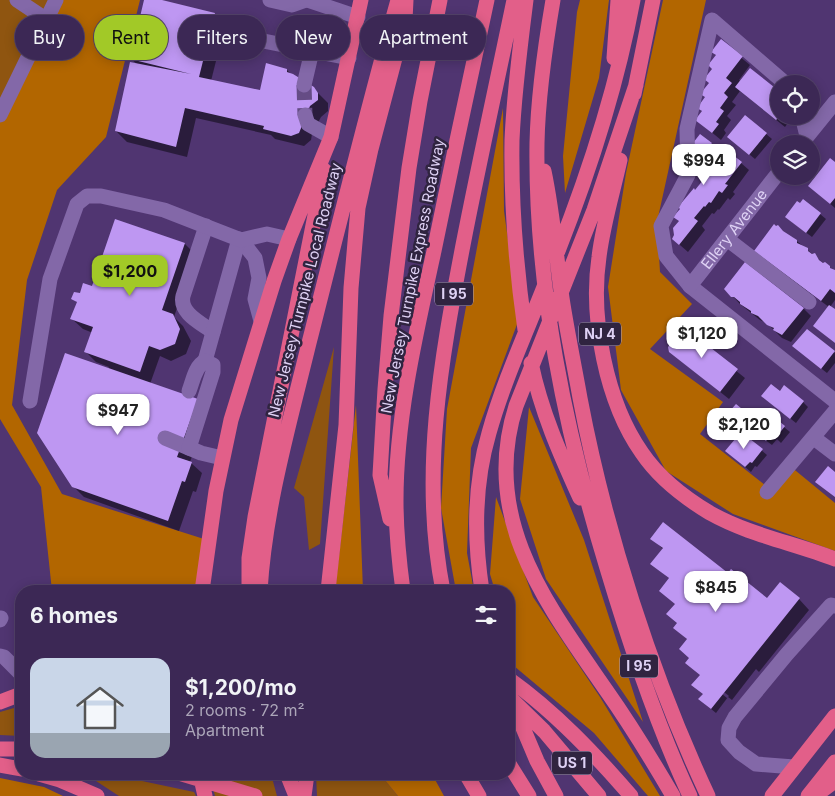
<!DOCTYPE html>
<html lang="en">
<head>
<meta charset="utf-8">
<style>
	:root { --surface:#3c2855; --page:#43305b; --text:#f1f3f6; --muted:#aca6b9; --line:#55446c; --accent:#a2c927 }
	body { margin:0; font-family:Inter,sans-serif; background:var(--page); color:var(--text); height:100vh; display:flex; flex-direction:column; font-size:19px; white-space:nowrap }
	* { box-sizing:border-box; margin:0 }
	p { font-size:16px; color:var(--muted) }
	.icon { flex:none; width:28px; height:28px; fill:none; stroke:currentColor; stroke-width:2; stroke-linecap:round; stroke-linejoin:round }
	.map { position:relative; flex:1; overflow:hidden }
	.sheet { position:absolute; left:15px; top:585px; width:500px; height:195px; display:flex; flex-direction:column; background:var(--surface); border-radius:20px; box-shadow:0 2px 12px #0003,0 0 0 1px var(--line) }
	.sheet>* { flex:none }
	.hud { position:absolute; left:15px; top:15px; width:500px; height:45px; display:flex; gap:10px }
	.fabs { position:absolute; left:770px; top:75px; display:grid; gap:10px }
	.fabs a { display:grid; place-items:center; width:50px; height:50px; border-radius:50%; background:var(--surface); box-shadow:0 2px 12px #0003,0 0 0 1px var(--line); font-size:25px }
	.price { position:absolute; translate:-50% -42px; padding:0 11px; border-radius:10px; background:#fff; color:#222; font-size:16px; line-height:32px; filter:drop-shadow(0 1px 2px #0008) }
	.price::after { content:''; position:absolute; left:50%; top:30px; width:15px; height:11px; margin-left:-8px; background:inherit; clip-path:polygon(0 0,100% 0,50% 100%) }
	.price.current { background:var(--accent); color:#111 }
	ul { padding:0; list-style:none }
	li { display:flex; align-items:center; gap:15px; height:125px; padding:0 15px }
	li+li { border-top:1px solid var(--line) }
	li span { display:grid; place-items:center; flex:none; width:140px; height:100px; border-radius:15px; color:#555 }
	li>.icon { margin-inline-start:auto }
	span .icon { width:60px; height:60px; fill:#fffc; stroke-width:1 }
	li b { font-size:21px }
	h2 { display:flex; justify-content:space-between; align-items:center; height:60px; padding:0 15px; font-size:21px }
	.tag { padding:0 18px; border-radius:22px; background:var(--surface); box-shadow:0 2px 12px #0003,0 0 0 1px var(--line); font-size:18px; line-height:45px }
	.tag.current { background:var(--accent); color:#111 }
	.map>svg:first-child { display:block }
</style>
</head>
<body>
<div class="map">
<svg width="835" height="796" viewBox="0 0 835 796">
	<rect width="100%" height="100%" fill="#503571"/>
	<!-- green -->
	<path fill="#8f5510" d="M0,0H58L0,115Z
		M334,347L320,544L309,550L304,497L294,488Z
		M21,706V736L0,735V712Z
		M99,774H109L194,792L196,796H119L96,781Z
		M209,774H271L277,796H215Z
		M316,774H380L398,796H317Z"/>
	<!-- forest -->
	<path fill="#b26600" d="M58,0H140L106,137L57,190L27,280L12,405L62,494L204,539L199,591H52L41,487L0,419V115Z
		M580,0H609L599,78L565,193L563,156L577,12Z
		M663,0H706L657,222L660,272L692,304L650,349L723,402L700,434L770,489L790,466L835,503V551L733,514L666,471L621,390L608,287L626,173Z
		M503,108L504,211L519,319L471,448L467,553L474,591H456L441,508L447,409Z
		M356,405L363,591H335Z
		M529,407L584,540L643,722L546,579L520,499Z
		M496,497L533,597L600,697L660,796H648L594,733L514,666L509,646V591H495L490,574Z
		M380,774H432L444,796H398Z
		M0,778L44,787L63,796H0Z"/>
	<!-- shadow -->
	<path fill="#0007" d="M146,0H157L214,14L225,25L211,81L261,91L287,70L294,77L313,88L328,103V111L321,117L312,134L311,140L304,146L275,139L271,135L196,118L187,157L127,142L116,131L137,64L131,59Z
		M721,41L750,65L739,80L779,116H793L785,127L740,91L732,102L736,105L727,116L731,120L724,130L726,133L721,140L697,120L703,112L698,107L706,98L717,56L713,52Z
		M746,117L772,139L755,159L734,142Z
		M711,144L719,152L717,154L725,160L741,163L749,170L733,192L735,194L730,200L728,198L719,210L718,209L714,214L712,213L702,226L705,230L688,252L673,239L696,191L709,175L696,163Z
		M835,163V208L809,186Z
		M803,200L826,219L812,237L792,222Z
		M116,220L185,244L195,254L174,317L183,326L191,341L186,354L171,361L160,356L150,384L208,411L190,462L202,473L196,492L193,491L179,531L84,497L73,486L109,367L96,362L86,352L93,333L83,329L72,319L78,303L73,298L93,287Z
		M792,237L835,273V300L830,307L835,311V343L814,326L829,307L763,259L789,238Z
		M726,289L803,308L811,316L791,342L782,338L767,323L760,320L740,304Z
		M684,329L745,378L729,399L670,352Z
		M807,330L835,353V363L827,373L799,351Z
		M780,392L803,402L808,407L796,423L768,401Z
		M733,414H746L748,416L743,422Z
		M768,414L790,432L781,443L777,439L772,445L760,436Z
		M741,433L767,455L757,467L755,466L751,472L726,451Z
		M652,538L728,575L767,600L799,599L809,610L759,672L756,669L732,700L728,697L716,713L705,704L700,676L727,698L729,696L694,668L688,640L675,628L679,623L670,579L652,564L663,549Z"/>
	<!-- building -->
	<path fill="#be97f2" d="M144,0H162L215,13L199,77L260,90L266,63L287,69V72L293,74L314,87L318,93V100L310,106L299,133L291,136L263,129L264,126L185,108L176,147L115,131L130,62L191,74L130,59Z
		M721,39L743,56L726,78L732,83L724,93L728,97L720,108L724,111L716,122L719,124L712,133L695,120L702,111L697,108L705,97L700,94L709,83L704,79L712,69L708,65L716,55L711,52Z
		M750,68L779,91V117L776,120L735,87Z
		M745,115L767,133L749,155L727,137Z
		M700,134L712,143L709,147L724,158L729,152L742,162L725,184L728,185L722,193L719,191L711,203L709,202L705,207L704,206L694,218L698,221L679,245L672,239L674,235L673,228L679,221L673,217L680,209L678,207L694,188L695,190L708,174L694,163L700,156L694,151L693,143Z
		M830,158L835,162V198L830,204L808,186Z
		M803,199L821,213L806,233L785,217L797,201L800,203Z
		M115,219L185,243L162,310L173,314L180,329L175,344L160,350L149,346L140,372L84,352L93,327L70,319L77,302L71,299L74,292L80,293L83,283L92,286Z
		M774,224L776,226L778,225L783,231L797,240V243L808,248V251L812,254L815,253L819,260L823,263L825,262L830,266V268L835,270V293L830,289L821,301L754,251Z
		M745,262L804,308L782,335L773,330L774,328L767,325L758,316L751,313V311L740,304V302L734,297H731L724,289Z
		M829,305L835,309V343L813,326Z
		M684,327L738,369L720,392L669,352L668,347Z
		M807,329L835,351L821,369L792,346Z
		M65,353L198,399L177,457L192,462L185,482L182,481L168,521L72,487L37,433Z
		M771,384L780,391L784,385L804,401L790,419L761,396Z
		M736,404L747,413L740,421L729,412Z
		M768,412L785,426L775,439L771,435L766,441L754,431Z
		M741,432L763,449L752,463L750,462L745,467L725,451Z
		M828,466L835,472V497L815,482Z
		M663,522L728,573L731,569L767,598L780,582L800,598L711,709L698,699L703,694L691,685L700,675L685,663L689,658L679,649L687,639L673,628L677,623L666,614L675,604L659,591L669,578L650,564L663,548L650,539Z"/>
	<g fill="none" stroke-linecap="round" stroke-linejoin="round">
		<!-- minor-tunnel -->
		<path stroke="#654c85" stroke-width="15" stroke-dasharray="15 8" stroke-linecap="butt" d="M304,85L305,115"/>
		<!-- minor -->
		<g stroke="#8368a8" stroke-width="15">
			<path d="M17,0L47,20"/>
			<path d="M270,0L292,5L306,0"/>
			<path d="M307,0L358,17"/>
			<path d="M233,35L349,58"/>
			<path d="M786,84L712,20L687,129L688,175L661,226L666,256L690,286L835,401"/>
			<path d="M304,85L312,51"/>
			<path d="M0,115L56,0"/>
			<path d="M305,115L308,124L331,137"/>
			<path d="M802,116L807,136"/>
			<path d="M801,144L835,102"/>
			<path d="M206,226L183,296C179,313 201,323 213,332"/>
			<path d="M727,239L809,302"/>
			<path d="M241,240L255,258L259,278L255,299L261,321"/>
			<path id="s1" d="M690,286L779,172"/>
			<path d="M205,361L239,239"/>
			<path d="M30,401L50,279L77,204L87,196H101L164,210L241,240L267,234L289,239"/>
			<path d="M165,438L201,453L222,458"/>
			<path d="M814,438L835,454"/>
			<path d="M189,448L213,372V365L205,361C195,366 193,381 189,391"/>
			<path d="M767,492L835,411"/>
			<path d="M0,620L1,618"/>
			<path d="M0,656L4,657L21,674"/>
			<path d="M794,767L756,764L739,752L728,740L729,728L735,717L787,654L831,605L835,606"/>
		</g>
		<!-- highway -->
		<path stroke="#e25f89" stroke-width="15" d="M553,0C545,47 538,95 537,143C535,287 565,430 607,568C630,645 656,723 690,796
			M614,58L618,0
			M636,85L594,210L516,406C480,518 546,603 606,690C630,724 652,760 673,796
			M634,94L653,0
			M620,160C613,192 603,224 599,257C590,318 606,402 642,453C659,478 685,498 710,513C749,535 794,543 835,559
			M544,171C553,213 556,255 562,298C567,331 574,364 580,398C605,530 651,674 708,796
			M558,251C590,170 617,86 633,0
			M525,330C516,267 511,204 512,140C514,93 520,47 526,0
			M531,363C541,411 560,454 580,498
			M390,519L380,475L385,389L391,316L409,168L420,101L440,0
			M202,591L216,491L231,420L274,281L289,239L331,137L361,0
			M249,591V558L255,517L324,170
			M260,591C265,508 289,425 309,343C338,229 366,114 398,0
			M328,591L346,425L351,288L358,208L371,149L405,20L406,0
			M403,591C399,561 396,531 396,501C396,417 416,333 434,251C451,167 469,84 487,0
			M443,591C420,475 441,360 463,245C479,163 497,82 514,0
			M482,591C474,539 474,484 489,433C503,383 525,335 544,287
			M509,679C555,712 594,753 631,796
			M509,697L544,731L599,796
			M0,702L21,694
			M512,702L537,761L556,796
			M0,749H21
			M509,764L529,796
			M0,765L21,769
			M39,774L60,780L97,796
			M182,774L255,796
			M200,774L205,796
			M287,774L296,796
			M466,774L479,796
			M816,795L835,781
			M304,796L307,774
			M772,796L835,716
			M808,796L835,762"/>
	</g>
	<g text-anchor="middle" stroke-width="5" stroke-linejoin="round" paint-order="stroke">
		<!-- shield labels -->
		<g fill="#302440" stroke="#aa9dbe" stroke-width="1">
			<rect x="435" y="282.5" width="38" height="23" rx="4"/>
			<rect x="579" y="322.5" width="42" height="23" rx="4"/>
			<rect x="620" y="654.5" width="38" height="23" rx="4"/>
			<rect x="552" y="751.5" width="40" height="23" rx="4"/>
		</g>
		<g font-size="14" font-weight="bold" fill="#ded1f4">
			<text x="454" y="299">I 95</text>
			<text x="600" y="339">NJ 4</text>
			<text x="639" y="671">I 95</text>
			<text x="572" y="768">US 1</text>
		</g>
		<!-- street labels -->
		<g font-size="15" fill="#ded1f4" stroke="#302440">
			<text dy="5" stroke="none"><textPath href="#s1" startOffset="72">Ellery Avenue</textPath></text>
			<text transform="translate(413 276) rotate(-79)" y="5">New Jersey Turnpike Express Roadway</text>
			<text transform="translate(305 290) rotate(-76)" y="5">New Jersey Turnpike Local Roadway</text>
		</g>
	</g>
</svg>
<div class="fabs">
<a><svg class="icon" aria-label="locate" viewBox="0 0 24 24"><circle cx="12" cy="12" r="6"/><path d="M12 2v4M12 18v4M2 12h4M18 12h4"/></svg></a>
<a><svg class="icon" aria-label="layers" viewBox="0 0 24 24"><path d="M12 4l9 5-9 5-9-5zM3 14l9 5 9-5"/></svg></a>
</div>
<b class="price" style="left:704px;top:186px">$994</b>
<b class="price current" style="left:130px;top:297px">$1,200</b>
<b class="price" style="left:702px;top:359px">$1,120</b>
<b class="price" style="left:118px;top:436px">$947</b>
<b class="price" style="left:744px;top:450px">$2,120</b>
<b class="price" style="left:716px;top:613px">$845</b>
<div class="hud">
<a class="tag">Buy</a>
<a class="tag current">Rent</a>
<a class="tag">Filters</a>
<a class="tag">New</a>
<a class="tag">Apartment</a>
</div>
<section class="sheet">
<h2>6 homes<svg class="icon" aria-label="filters" viewBox="0 0 24 24"><path d="M4 7h16M4 17h16"/><circle cx="9" cy="7" r="2"/><circle cx="15" cy="17" r="2"/></svg></h2>
<ul>
<li><span style="background:linear-gradient(#c9d6e8 75%,#9aa5b1 0)"><svg class="icon" aria-label="home" viewBox="0 0 24 24"><path d="M3 11l9-7 9 7M6 9v11h12V9"/></svg></span><div><b>$1,200/mo</b><p>2 rooms · 72 m²</p><p>Apartment</p></div></li>
</ul>
</section>
</div>
</body>
</html>
